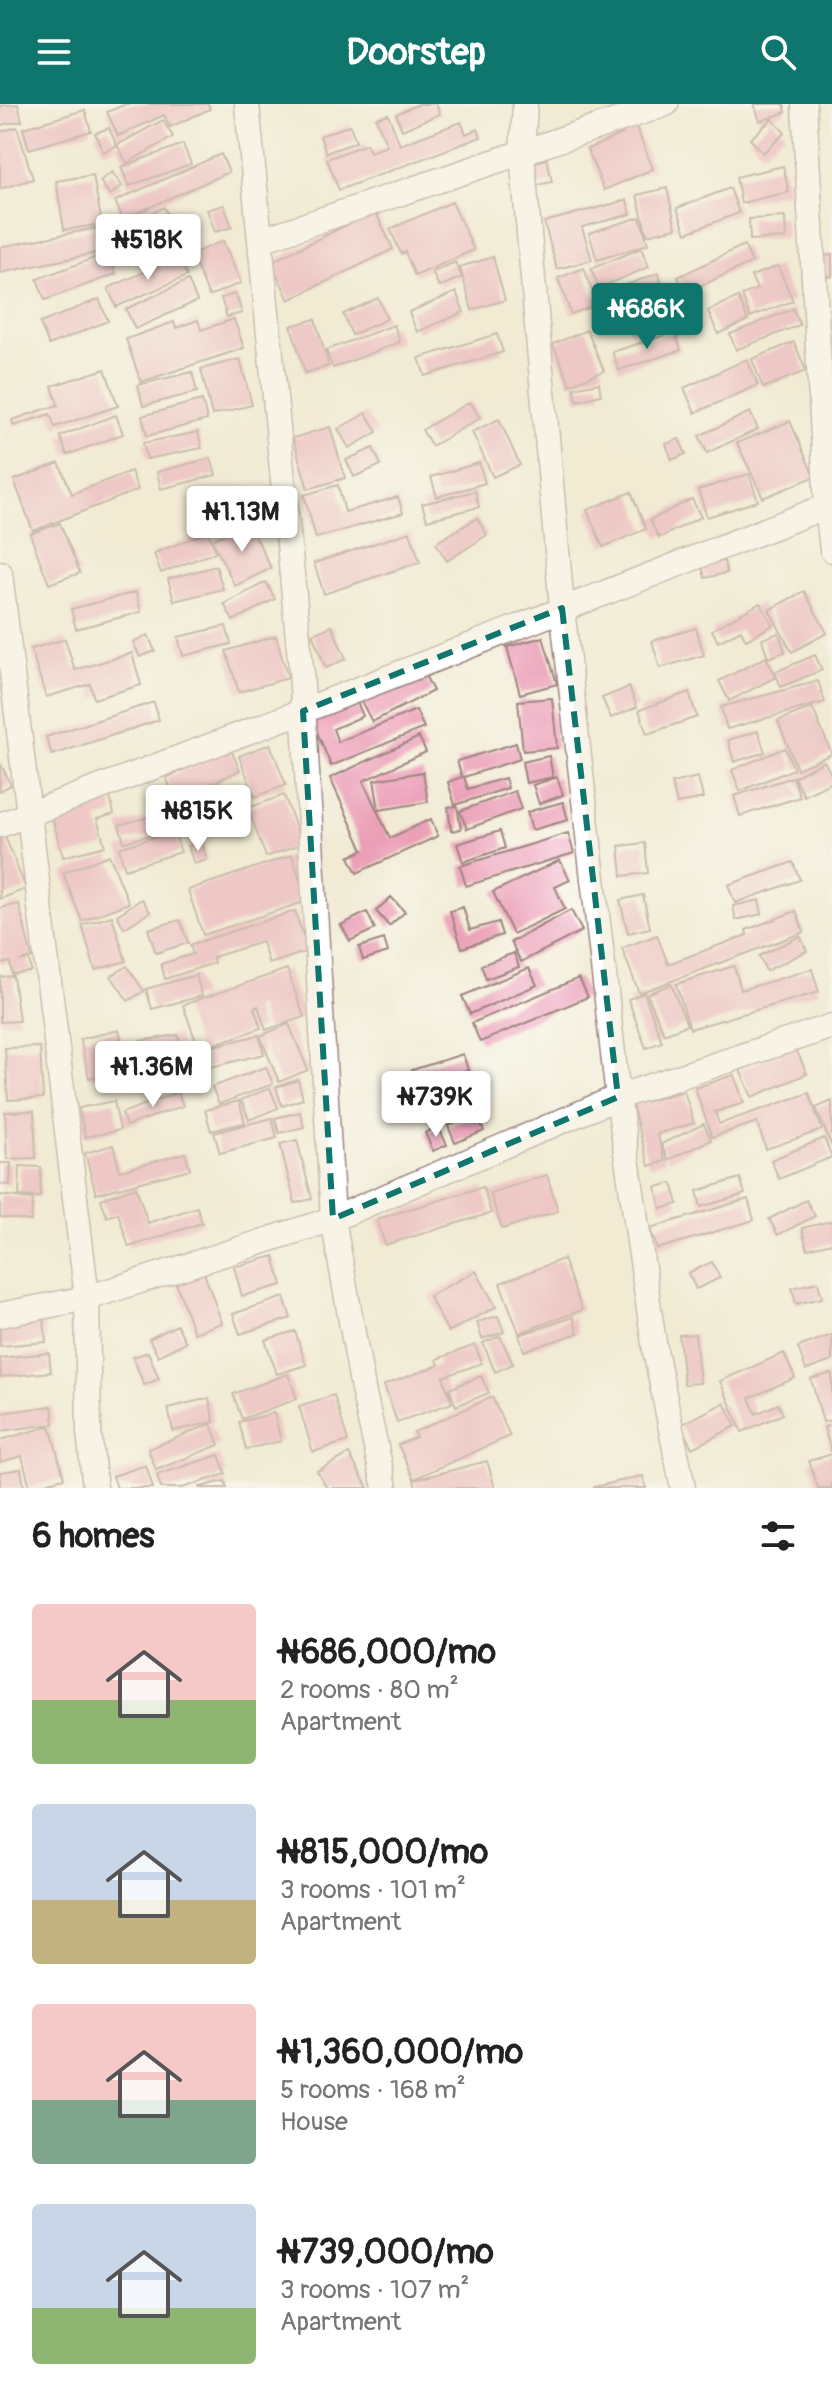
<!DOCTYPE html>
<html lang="en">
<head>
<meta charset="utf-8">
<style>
	:root { --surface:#fff; --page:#f6f6f6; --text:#222; --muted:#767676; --accent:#0f766e }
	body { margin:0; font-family:Pangolin,sans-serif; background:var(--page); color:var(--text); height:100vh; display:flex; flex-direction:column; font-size:30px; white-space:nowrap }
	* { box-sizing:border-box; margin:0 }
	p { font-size:26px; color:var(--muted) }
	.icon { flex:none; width:44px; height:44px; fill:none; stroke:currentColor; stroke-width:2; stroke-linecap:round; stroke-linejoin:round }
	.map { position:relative; height:1384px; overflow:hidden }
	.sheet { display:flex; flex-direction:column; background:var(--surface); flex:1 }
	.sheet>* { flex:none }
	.price { position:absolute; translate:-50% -68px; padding:0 18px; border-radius:8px; background:#fff; color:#222; font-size:26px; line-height:52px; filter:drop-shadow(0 2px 4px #0008) }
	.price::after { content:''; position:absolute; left:50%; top:48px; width:24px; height:18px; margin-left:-12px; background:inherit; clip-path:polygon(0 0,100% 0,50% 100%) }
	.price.on { background:var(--accent); color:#fff }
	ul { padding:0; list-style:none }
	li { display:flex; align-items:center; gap:24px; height:200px; padding:0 32px }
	li span { display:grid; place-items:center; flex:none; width:224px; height:160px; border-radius:8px; color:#555 }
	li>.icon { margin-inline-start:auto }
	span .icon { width:96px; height:96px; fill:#fffc; stroke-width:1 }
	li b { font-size:34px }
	h2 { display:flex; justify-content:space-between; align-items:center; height:96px; padding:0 32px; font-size:34px }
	header { display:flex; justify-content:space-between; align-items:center; height:104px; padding:0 32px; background:var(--accent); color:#fff; font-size:36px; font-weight:700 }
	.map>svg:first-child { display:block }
</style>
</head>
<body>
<header><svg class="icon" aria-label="menu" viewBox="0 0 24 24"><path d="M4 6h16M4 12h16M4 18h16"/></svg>Doorstep<svg class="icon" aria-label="search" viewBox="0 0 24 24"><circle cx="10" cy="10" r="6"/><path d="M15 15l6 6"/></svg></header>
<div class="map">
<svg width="832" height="1384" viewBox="0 0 832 1384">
	<rect width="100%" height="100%" fill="#fff"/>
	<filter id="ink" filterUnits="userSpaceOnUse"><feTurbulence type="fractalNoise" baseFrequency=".0125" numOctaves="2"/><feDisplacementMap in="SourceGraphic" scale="16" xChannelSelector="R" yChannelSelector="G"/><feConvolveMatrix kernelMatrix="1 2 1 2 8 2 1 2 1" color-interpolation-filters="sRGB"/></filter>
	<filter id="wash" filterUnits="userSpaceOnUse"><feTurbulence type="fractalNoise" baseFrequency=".006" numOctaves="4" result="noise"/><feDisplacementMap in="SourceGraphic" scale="32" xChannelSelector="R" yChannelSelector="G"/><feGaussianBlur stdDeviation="1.8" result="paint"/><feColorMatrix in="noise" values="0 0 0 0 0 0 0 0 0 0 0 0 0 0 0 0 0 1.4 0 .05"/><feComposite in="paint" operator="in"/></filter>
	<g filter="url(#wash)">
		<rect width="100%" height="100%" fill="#f1ebd4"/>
		<g id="blocks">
			<!-- building -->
			<path fill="#eb9eb6" d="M18,0L22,17L0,21V2Z
				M126,0H208L210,5L170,23L164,11L118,32L107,8Z
				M419,0H436L440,10L402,26L396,10Z
				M754,0H784L786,8L760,17Z
				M85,6L91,27L29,45L23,24Z
				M388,10L400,41L461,18L466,30L478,25L481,33L339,86L327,55L366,40L370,48L387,42L376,14Z
				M772,15L785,29L763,49L750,35Z
				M163,16L173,33L127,59L117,41Z
				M634,18L653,65L604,86L587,45L623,30L621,24Z
				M350,21L356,38L326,49L320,32Z
				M17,23L33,75L0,85V28Z
				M109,24L117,42L103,48L95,29Z
				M183,40L191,60L129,82L121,63Z
				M221,50L229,68L123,115L115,97Z
				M547,55L552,78L533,82L527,60Z
				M783,62L789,88L741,99L736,73Z
				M112,68L122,82L110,91L100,77Z
				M93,71L102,120L64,126L56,77Z
				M667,84L676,124L647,131L637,91Z
				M730,84L739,109L686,129L677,104Z
				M627,96L631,110L582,123L592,156L557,165L544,118Z
				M452,98L474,146L415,172L405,148L401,150L390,125Z
				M224,101L232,123L215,128L207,106Z
				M164,103L169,114L153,121L148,111Z
				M375,107L393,145L289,196L271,158Z
				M640,113L648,140L597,156L589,129Z
				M785,113L786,134L750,136L749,115Z
				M96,124L101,148L0,169V143Z
				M223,137L241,179L209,192L191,150Z
				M744,141L752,158L686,189L678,173Z
				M641,144L649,163L599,184L591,165Z
				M108,149L116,170L45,196L37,175Z
				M832,150V172L828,173L822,153Z
				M179,153L187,172L116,203L108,184Z
				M493,153L505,196L472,206L460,163Z
				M455,158L462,173L439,183L432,168Z
				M778,162L793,197L750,213L742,191L757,185L751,172Z
				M584,164L594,193L658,169L665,191L607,212L602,199L571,210L558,174Z
				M188,176L197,197L135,225L126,205Z
				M456,188L464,208L417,228L409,208Z
				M236,190L242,209L227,213L221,194Z
				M738,193L748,216L718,230L708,207Z
				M378,194L387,215L352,231L343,210Z
				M99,195L108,217L49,241L40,219Z
				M654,199L661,217L630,227L623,210Z
				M793,205L800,221L736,246L730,230Z
				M234,215L244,244L141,278L126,235L174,218L176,224L198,216L201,226Z
				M315,215L329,262L305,269L291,222Z
				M394,221L400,238L333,264L326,246Z
				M587,226L604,267L570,281L553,240Z
				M675,228L681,246L619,266L612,248Z
				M497,230L503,248L425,272L419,254Z
				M794,238L806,267L763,284L752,255Z
				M240,255L252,301L212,311L201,265Z
				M747,255L758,281L695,309L684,284Z
				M105,265L118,302L55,323L50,310L14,322L12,316L58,301L52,282Z
				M192,268L197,288L143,302L138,281Z
				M599,279L601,291L577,297L574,284Z
				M202,296L207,316L147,332L142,312Z
				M470,298L480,314L432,342L422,326Z
				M750,308L758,325L707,349L699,332Z
				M366,309L377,328L349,344L338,325Z
				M116,311L123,330L67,351L60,332Z
				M499,315L520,361L493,373L472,328Z
				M790,317L814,373L763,394L737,339Z
				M330,323L345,374L308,385L293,334Z
				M198,328L202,344L147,355L143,339Z
				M679,335L686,350L672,356L666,340Z
				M373,344L381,361L354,373L346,356Z
				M211,354L216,371L161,385L157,368Z
				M59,359L72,390L131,367L138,386L33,427L14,376Z
				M479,359L485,379L437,393L431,373Z
				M749,370L758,397L707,413L698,386Z
				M338,381L345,408L398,393L403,409L316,434L304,391Z
				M475,387L479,403L427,416L422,400Z
				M631,388L646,425L603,443L587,406Z
				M692,395L701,413L659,434L650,416Z
				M477,414L487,431L447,457L436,439Z
				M60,419L80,469L49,480L30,430Z
				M249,419L271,464L235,482L212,436Z
				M208,428L216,448L161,469L154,449Z
				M410,428L420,458L324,490L314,459Z
				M724,457L727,469L705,474L702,462Z
				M216,462L223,485L174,497L168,475Z
				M266,478L275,495L233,517L224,500Z
				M804,487L827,529L792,548L769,506Z
				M136,488L141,508L76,525L71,505Z
				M760,499L773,521L746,536L741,526L718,538L712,526Z
				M226,522L231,540L183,552L178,533Z
				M332,522L346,555L326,564L312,530Z
				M696,524L704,551L660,564L652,537Z
				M779,529L785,548L768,554L762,535Z
				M148,531L155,547L140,553L133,538Z
				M276,532L288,574L239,588L226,547Z
				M543,533L557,580L520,590L507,543Z
				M65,535L75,566L132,549L141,581L94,595L90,580L46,593L31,545Z
				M815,551L822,566L781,583L775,568Z
				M766,553L776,573L729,597L719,577Z
				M421,563L433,587L372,618L360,595Z
				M818,577L825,598L727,625L721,603Z
				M629,583L637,603L611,614L602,594Z
				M689,588L697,613L647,630L639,606Z
				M355,593L363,612L333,625L338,638L416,606L424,624L331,662L310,611Z
				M552,594L557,644L523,647L518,597Z
				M154,598L159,616L52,651L46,633Z
				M812,603L832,650L797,665L778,617Z
				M758,627L765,648L734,658L728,636Z
				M419,633L426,648L363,677L390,734L431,715L438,732L357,769L349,753L363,746L330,674Z
				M516,639L520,655L464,673L468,685L505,674L508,684L455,701L448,678L462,673L457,657Z
				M270,640L286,681L255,693L239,652Z
				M230,644L240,666L209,681L217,695L184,711L166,674Z
				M785,644L794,665L740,687L732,666Z
				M549,652L553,673L526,679L522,658Z
				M824,657L832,672V678L804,692L794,673Z
				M0,659L11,681L0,687Z
				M423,668L428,698L379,706L374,676Z
				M557,673L563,691L539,700L533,681Z
				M698,673L703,694L677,700L672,679Z
				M793,673L800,693L740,712L734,692Z
				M515,687L521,705L467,725L460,707Z
				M109,689L114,710L97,715L105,742L63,753L50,706Z
				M284,691L302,740L266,753L248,704Z
				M563,698L568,716L532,726L527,708Z
				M457,702L461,725L451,727L448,703Z
				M175,706L180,724L124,738L119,721Z
				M174,727L181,748L125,765L119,744Z
				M500,727L505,744L463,758L457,740Z
				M568,729L574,749L466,782L460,762Z
				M4,730L26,785L0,795V732Z
				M202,738L207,756L194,760L188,742Z
				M645,739L648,769L622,772L619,742Z
				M109,751L129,799L82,817L63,769Z
				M292,751L307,797L203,831L188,786Z
				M560,756L570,776L555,783L565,805L513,830L493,788Z
				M793,758L800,776L735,799L728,781Z
				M643,791L650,824L628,829L620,796Z
				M391,793L405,808L389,822L376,807Z
				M142,795L150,808L124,824L117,811Z
				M759,796L762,810L736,816L733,802Z
				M19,800L32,854L19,857L29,855L31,867L12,870L10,858L0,860V804Z
				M463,803L470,826L498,818L502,831L462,844L450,807Z
				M571,806L582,827L521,858L511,838Z
				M295,807L308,847L269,860L262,838L213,853L214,859L165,875L161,860L193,850L190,841Z
				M796,807L804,828L639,889L622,844L657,831L668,860L747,831L746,826Z
				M367,808L375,825L350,837L341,821Z
				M112,812L126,857L95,866L82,821Z
				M180,816L188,839L156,849L148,825Z
				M800,832L807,847L766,867L759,852Z
				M384,835L388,848L363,856L359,843Z
				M514,849L519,863L486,875L481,861Z
				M127,862L144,887L128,897L111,872Z
				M734,862L741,886L812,865L819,888L690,925L676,880Z
				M529,864L537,881L470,910L462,892Z
				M287,865L304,913L266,926L258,902L254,904L261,924L199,946L183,901Z
				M196,871L202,892L152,905L146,885Z
				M13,872L19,917L0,918V873Z
				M579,874L588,893L480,938L472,919Z
				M671,880L687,921L664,930L647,890Z
				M644,889L662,938L646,944L628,895Z
				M289,920L308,966L279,978L260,932Z
				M119,926L129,966L89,974L80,935Z
				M178,931L182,954L129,962L126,939Z
				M259,931L264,950L207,964L202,945Z
				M40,943L43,994L8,996L5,944Z
				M795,943L807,970L752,993L740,966Z
				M463,950L468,966L417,982L412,966Z
				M266,963L273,980L219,1000L212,983Z
				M734,971L744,999L715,1008L719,1020L809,989L822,1026L766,1045L757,1018L712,1033L695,984Z
				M450,975L463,1003L438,1014L426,986Z
				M298,976L303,995L282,1002L276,983Z
				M270,984L278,1004L249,1016L241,996Z
				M684,987L694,1019L657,1030L665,1057L649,1062L632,1001Z
				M178,988L183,1002L126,1022L122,1009Z
				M114,997L120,1026L85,1033L79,1004Z
				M239,997L245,1019L211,1027L205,1006Z
				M832,997V1043L816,1004Z
				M34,1007L36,1054L7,1055L5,1008Z
				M300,1008L304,1023L279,1029L275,1014Z
				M476,1010L484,1027L455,1039L448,1022Z
				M272,1014L277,1034L220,1049L214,1029Z
				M704,1020L711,1036L668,1056L661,1040Z
				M438,1022L447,1041L433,1047L425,1029Z
				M824,1034L832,1053L779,1075L771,1056Z
				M297,1036L312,1095L295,1099L280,1040Z
				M113,1041L120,1067L185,1049L190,1065L96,1090L85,1049Z
				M0,1059H11L10,1081L0,1080Z
				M20,1062L41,1063L40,1093L19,1092Z
				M547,1071L558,1107L502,1125L490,1089Z
				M740,1074L745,1090L701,1103L697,1087Z
				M672,1079L678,1100L661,1105L656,1083Z
				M136,1083L148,1119L197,1103L202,1119L129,1143L118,1109L107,1113L101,1095Z
				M483,1083L491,1109L385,1141L377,1115Z
				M0,1091L33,1095L31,1117L0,1113Z
				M748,1095L754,1116L657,1145L650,1124Z
				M806,1096L815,1112L778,1131L769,1115Z
				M832,1117V1139L807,1145L802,1124Z
				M274,1152L282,1181L242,1192L234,1163Z
				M563,1155L582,1206L519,1229L500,1179Z
				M712,1158L720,1174L696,1185L688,1169Z
				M476,1167L496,1203L448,1228L429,1192Z
				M204,1169L222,1219L194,1229L176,1179Z
				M818,1178L822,1194L796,1200L792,1184Z
				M284,1193L291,1214L240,1230L233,1210Z
				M498,1212L504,1228L482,1235L477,1218Z
				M44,1213L46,1238L0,1242V1216Z
				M573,1213L578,1229L524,1247L519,1231Z
				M177,1221L186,1238L158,1252L149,1235Z
				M295,1227L306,1261L277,1270L265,1236Z
				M695,1230L700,1279L684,1280L679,1231Z
				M832,1231V1257L806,1266L798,1243Z
				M500,1232L513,1260L495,1268L483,1239Z
				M475,1241L482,1259L443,1273L452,1299L397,1318L384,1281L439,1261L437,1255Z
				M148,1248L159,1275L144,1281L133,1253Z
				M49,1249L51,1268L1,1273L0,1254Z
				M784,1249L795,1274L749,1294L756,1310L778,1300L783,1310L742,1328L720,1277Z
				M832,1269V1316L823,1318L811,1275Z
				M288,1270L297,1295L242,1315L233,1290Z
				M481,1272L489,1289L456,1302L449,1285Z
				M334,1291L348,1337L313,1348L299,1302Z
				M492,1293L510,1332L414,1375L398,1341L416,1333L414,1328Z
				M209,1294L214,1318L173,1327L168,1304Z
				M724,1299L736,1322L692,1344L680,1321Z
				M52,1302L54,1320L0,1327V1309Z
				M274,1309L281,1337L246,1345L239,1318Z
				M211,1320L219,1341L156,1366L148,1345Z
				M832,1321V1347H831L824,1323Z
				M50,1322L64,1374L30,1383L22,1352L0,1358V1336Z
				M349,1350L368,1384H327L317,1367Z
				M832,1350V1384H818L809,1357Z
				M219,1351L226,1370L182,1384H161L157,1371Z
				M487,1357L495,1384H416L414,1376Z
				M146,1361L153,1384H117L113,1372Z
				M21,1365L24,1384H0V1368Z
				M643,1372L646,1384H594V1383Z
				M225,1377L227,1384H200V1383Z"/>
		</g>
	</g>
	<g filter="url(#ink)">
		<use href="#blocks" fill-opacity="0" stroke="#9e8580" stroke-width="2"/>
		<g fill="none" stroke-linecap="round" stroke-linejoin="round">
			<!-- minor casing -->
			<g stroke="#9e8580" stroke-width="27">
				<path id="minor" d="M247,0L301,565L333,1115L363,1285L385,1384
					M525,0L522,50L562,504L618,993L655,1246L683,1384
					M804,0L827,402L832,446
					M261,136L666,0
					M0,469L87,1194L89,1328L95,1384
					M0,721L303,607L832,400
					M0,1211L87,1194L333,1115L618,993L832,922"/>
			</g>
			<!-- minor -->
			<use href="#minor" stroke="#fff" stroke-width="24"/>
		</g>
	</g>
	<!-- marked area -->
	<path d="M0 0H832V1384H0ZM562,504L618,993L333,1115L303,607Z" fill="#f1ebd4" fill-opacity=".55" fill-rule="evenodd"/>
	<path fill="none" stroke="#0f766e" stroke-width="6" stroke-dasharray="16 10" stroke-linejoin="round" d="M562,504L618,993L333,1115L303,607Z"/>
</svg>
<b class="price" style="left:148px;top:178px">₦518K</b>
<b class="price on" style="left:647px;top:247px">₦686K</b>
<b class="price" style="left:242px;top:450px">₦1.13M</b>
<b class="price" style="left:198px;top:749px">₦815K</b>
<b class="price" style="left:153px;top:1005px">₦1.36M</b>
<b class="price" style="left:436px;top:1035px">₦739K</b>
</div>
<section class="sheet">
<h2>6 homes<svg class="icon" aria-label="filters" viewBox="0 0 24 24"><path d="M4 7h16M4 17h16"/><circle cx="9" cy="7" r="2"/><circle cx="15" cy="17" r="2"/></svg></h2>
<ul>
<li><span style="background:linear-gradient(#f6c9c9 60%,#8fb573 0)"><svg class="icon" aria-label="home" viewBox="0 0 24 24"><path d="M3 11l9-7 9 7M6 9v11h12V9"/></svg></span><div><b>₦686,000/mo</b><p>2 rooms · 80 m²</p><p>Apartment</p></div></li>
<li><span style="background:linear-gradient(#c9d6e8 60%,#c2b280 0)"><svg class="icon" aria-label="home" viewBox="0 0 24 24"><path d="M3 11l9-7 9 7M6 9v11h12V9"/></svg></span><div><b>₦815,000/mo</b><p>3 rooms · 101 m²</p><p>Apartment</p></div></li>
<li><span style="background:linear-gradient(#f6c9c9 60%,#7fa58c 0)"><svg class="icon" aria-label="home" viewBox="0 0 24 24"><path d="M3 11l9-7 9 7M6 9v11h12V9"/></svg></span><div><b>₦1,360,000/mo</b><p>5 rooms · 168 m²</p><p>House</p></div></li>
<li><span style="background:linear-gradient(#c9d6e8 65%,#8fb573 0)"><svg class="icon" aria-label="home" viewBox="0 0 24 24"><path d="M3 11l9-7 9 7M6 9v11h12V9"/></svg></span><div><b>₦739,000/mo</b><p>3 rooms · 107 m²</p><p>Apartment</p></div></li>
</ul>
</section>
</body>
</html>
